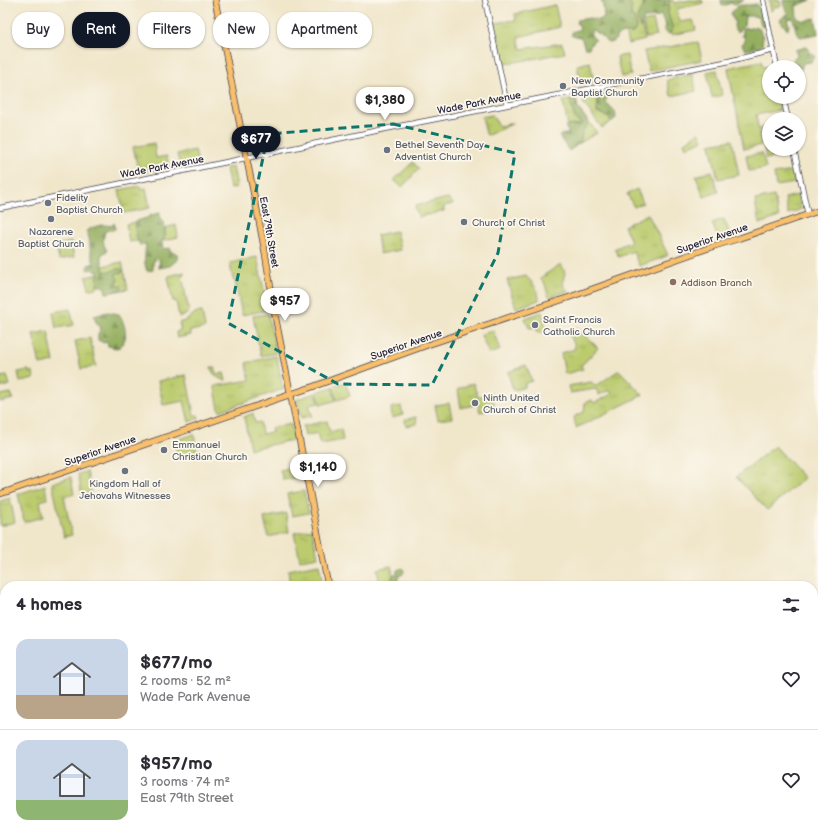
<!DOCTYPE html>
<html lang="en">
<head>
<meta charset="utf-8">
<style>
	:root { --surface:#fff; --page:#f7f7f7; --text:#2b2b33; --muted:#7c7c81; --line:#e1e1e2; --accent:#111827 }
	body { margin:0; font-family:"Balsamiq Sans",sans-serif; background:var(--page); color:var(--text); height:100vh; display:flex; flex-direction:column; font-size:15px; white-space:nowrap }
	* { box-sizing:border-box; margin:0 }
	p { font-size:13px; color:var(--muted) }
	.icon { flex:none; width:22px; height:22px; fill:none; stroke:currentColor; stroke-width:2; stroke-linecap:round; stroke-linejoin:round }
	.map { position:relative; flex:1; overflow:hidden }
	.sheet { position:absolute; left:0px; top:581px; width:818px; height:256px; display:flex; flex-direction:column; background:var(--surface); border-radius:16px 16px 0 0; box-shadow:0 1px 3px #0004 }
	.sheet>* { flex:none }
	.hud { position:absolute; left:12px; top:12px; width:400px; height:36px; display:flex; gap:8px }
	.controls { position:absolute; left:762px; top:60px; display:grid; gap:8px }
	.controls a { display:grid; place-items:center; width:44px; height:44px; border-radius:50%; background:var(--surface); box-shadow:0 1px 3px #0004; font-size:20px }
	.price { position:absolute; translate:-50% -34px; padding:0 9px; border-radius:14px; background:#fff; color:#222; font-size:13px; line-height:26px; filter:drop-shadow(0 1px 2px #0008) }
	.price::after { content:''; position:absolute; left:50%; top:24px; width:12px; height:9px; margin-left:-6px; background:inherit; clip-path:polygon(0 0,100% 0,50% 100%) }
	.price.on { background:var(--accent); color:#fff }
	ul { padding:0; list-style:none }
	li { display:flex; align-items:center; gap:12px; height:100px; padding:0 16px }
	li+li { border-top:1px solid var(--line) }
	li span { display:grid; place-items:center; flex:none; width:112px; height:80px; border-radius:12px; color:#555 }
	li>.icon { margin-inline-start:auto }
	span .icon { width:48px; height:48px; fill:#fffc; stroke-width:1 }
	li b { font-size:17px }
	h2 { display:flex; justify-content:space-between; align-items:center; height:48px; padding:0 16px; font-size:17px }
	.chip { padding:0 14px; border-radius:16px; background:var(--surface); box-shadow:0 1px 3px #0004; font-size:14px; line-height:36px }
	.chip.on { background:var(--accent); color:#fff }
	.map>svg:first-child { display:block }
</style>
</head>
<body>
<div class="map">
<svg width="818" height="837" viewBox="0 0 818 837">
	<defs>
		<pattern id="grass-tufts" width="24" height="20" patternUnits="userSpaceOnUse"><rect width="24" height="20" fill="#bbcb6e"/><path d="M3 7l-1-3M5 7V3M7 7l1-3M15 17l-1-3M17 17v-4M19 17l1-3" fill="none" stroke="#a0ae60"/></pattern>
		<pattern id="forest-firs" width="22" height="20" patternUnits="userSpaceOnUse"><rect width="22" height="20" fill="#94af61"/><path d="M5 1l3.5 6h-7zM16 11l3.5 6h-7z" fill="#788e51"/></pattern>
	</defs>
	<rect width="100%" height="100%" fill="#fbf7ec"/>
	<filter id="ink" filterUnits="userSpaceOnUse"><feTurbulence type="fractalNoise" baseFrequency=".025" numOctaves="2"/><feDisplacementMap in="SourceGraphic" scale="8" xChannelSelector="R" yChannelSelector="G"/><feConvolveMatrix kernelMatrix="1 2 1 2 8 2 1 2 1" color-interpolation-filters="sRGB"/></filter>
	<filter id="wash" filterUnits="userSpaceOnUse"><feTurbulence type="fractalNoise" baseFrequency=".012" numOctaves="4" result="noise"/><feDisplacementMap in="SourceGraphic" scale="16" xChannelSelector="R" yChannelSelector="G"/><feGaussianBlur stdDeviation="0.9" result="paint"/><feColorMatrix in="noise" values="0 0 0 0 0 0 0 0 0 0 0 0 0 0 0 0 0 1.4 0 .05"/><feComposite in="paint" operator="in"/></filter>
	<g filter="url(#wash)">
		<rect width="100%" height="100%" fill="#f0e6ca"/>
		<!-- grass -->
		<path fill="url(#grass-tufts)" stroke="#6e7654" d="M602,0H673L674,3L689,0H702L703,3L677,9L680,22L693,20L696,30L671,35L664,5L640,16L645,40L628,44L621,15Z
			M769,0H780L781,6L775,7L771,11Z
			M555,5L560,27L518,37L521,49L562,43L565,53L504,64L495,23L516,20L515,14Z
			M698,42L702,60L649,71L644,51Z
			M627,55L631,75L621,77L617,57Z
			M761,61L763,67L772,66V67H769V97H778L780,110L756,115L761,145L744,149L728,68Z
			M590,62L594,82L581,85L577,65Z
			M717,70L722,95L712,98L707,72Z
			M693,74L696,91L671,96L667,80Z
			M597,94L598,100L597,113L603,114L612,121L602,128L584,104L583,97Z
			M576,99L578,108L597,133L570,149L560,136L569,133L563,101Z
			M492,115L499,126L514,123L488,135L486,134L482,117Z
			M769,126V149H789L790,154L766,159L760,128Z
			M699,132L703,140L686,148L684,143Z
			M732,140L739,175L718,179L710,144Z
			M154,143L156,158L167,156L169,167L139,173L133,147Z
			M195,150L198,162L180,165L177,154Z
			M762,153L766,168L749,171L746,156Z
			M413,162L419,169L402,187L394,180Z
			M233,167L237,187L230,189L226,168Z
			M712,171L718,192L704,197L696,176Z
			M793,171L795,183L776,186L774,174Z
			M140,186L141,189L146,188L150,208L124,213L119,190Z
			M637,189L643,203L634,207L627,194Z
			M798,195L801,209L788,214L785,198Z
			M774,196L779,217L759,224L755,200Z
			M448,198L453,204L444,206V211L418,217L415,206Z
			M648,214L668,255L667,256L639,266L633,251L619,257L614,249L631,241L624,226Z
			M724,219L730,234L718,238L712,223Z
			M136,222C134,230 138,233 138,241L129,242L126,224Z
			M176,225L178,237L163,241L165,236V228Z
			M396,231L400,250L380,254L377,235Z
			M71,242L74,257L59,260L56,245Z
			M257,257L268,310L242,315L235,281L233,280L230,263Z
			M122,262L128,289L107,293L106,287L102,284L97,285V288L89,289L86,277L99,274L98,267Z
			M561,264L565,273C563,280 561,286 568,291L550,297L548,295L545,284L540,278Z
			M184,272V275L182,276L189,312L184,316L179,317L176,301H173L168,277L169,276Z
			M526,276C533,283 539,290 539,300L516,308L507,280Z
			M70,309L74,325L56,328L53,312Z
			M202,312L205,328L190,331L191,335L177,338L176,332L181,330L179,323L187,320L195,313Z
			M268,314L276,353L261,356L253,316Z
			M577,328L598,348L581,366L583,369L565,374L561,353L575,349L574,343L568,334Z
			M493,330L500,350L489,354L481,335Z
			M48,331L54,362L40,365L33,334Z
			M90,338L96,366L81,369L75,341Z
			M276,356L277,357L283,389L220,411L219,410L215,388V386L250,380L246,363Z
			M526,365L532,381L525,383V387L513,390L508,372Z
			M211,367H214L217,375L224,373L226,381C219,379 212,375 211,367Z
			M29,370V373L33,372L34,379L20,382L18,372Z
			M619,370L643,395L576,428L574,417L584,412L585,403L592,400L594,403L612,394L609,390L599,395L596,389L570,393L568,386L591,382L596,386Z
			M186,375L194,415H198L199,418L189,422L184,401L163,405L158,381Z
			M7,376L10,385L0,388V377Z
			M345,382L350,396L337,400L333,386Z
			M473,383L478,397L492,394L495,409L480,412L478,404L461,408L458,389Z
			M11,393L13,399L0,402V395Z
			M316,393L319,403L309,405L312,416L301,418L297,399Z
			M449,403L452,418L438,420L435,405Z
			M401,406L403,415L392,418L391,408Z
			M253,413L255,423L260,422L262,434L272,432L271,428L291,424L294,440L250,449L244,417Z
			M416,417L417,424L406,426L405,420Z
			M327,421L330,432L341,429L343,440L320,444L317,433L305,436L303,426Z
			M194,434L197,452L178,457L174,441Z
			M775,446L804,478L767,510L736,477Z
			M331,461L334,473L313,478L310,465Z
			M299,466L301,477L283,480L280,470Z
			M87,471L91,493L82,495L78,474Z
			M71,477L74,494L64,497L72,535L64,537L52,483Z
			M45,485L47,499L40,501L43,517L24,522L18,494Z
			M304,491L309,513L292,516L287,494Z
			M10,498L15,522L0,526V501Z
			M286,513L289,532L268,537L264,518Z
			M312,529L318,557L300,560L294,533Z
			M319,564L323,586H290L288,570Z
			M391,566L393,575L390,586H380L377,569Z
			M162,832H188L193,837H166Z
			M300,832H305L306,837H291L290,834Z"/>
		<!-- forest -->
		<path fill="url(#forest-firs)" stroke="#5b684e" d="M601,0H628V2L632,5L631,14C637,20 637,24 635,31L632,34C626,32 622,33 616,36V39L612,42L609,43L594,30L591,31V35L596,40L593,41L589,48H585L581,37L572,36V32L580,29L579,25L576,23L577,20L590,18L598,20L604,18L603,5Z
			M643,0H670L668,13L673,29L669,34L664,31L665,26L661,14L658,17L644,18L642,22L640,28L637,17L643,7Z
			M721,0H744L735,5L731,3L722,6Z
			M783,0H811L796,6L797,18L804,21L815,18L818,34L800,37L796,31L793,18L787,19L789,25L788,29L784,26L780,20L787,13L784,6Z
			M757,4L764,12L767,25L762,27L759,18L754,16H745L744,25L738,32L735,30L734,25L735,22L732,17L731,13C737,6 738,5 746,5C750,5 754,4 757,4Z
			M757,26C761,30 760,33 763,36L762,43L763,45L755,49L745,50L742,44L745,41L744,36H742L743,33L742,29L746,27L747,29Z
			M806,47L812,53L815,57L811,62L803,63L801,70L799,71V67H796L793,59L797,55L795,50Z
			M609,91V95L605,101L615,111L616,118L612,121L603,114L597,113L598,100L597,94Z
			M576,99L578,108L589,123C584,129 580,134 581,142L569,151L559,136L563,134L570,136L565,126L582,124L575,119L572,108L570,100Z
			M160,213V220L163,222L165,228V236L162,242L163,249L170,248L171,252L176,253L178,255L177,260L170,266L159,268L158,267L160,261L156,258L153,263V270L147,271C145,266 144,260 145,254C145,250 146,248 146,244L140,245C138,242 135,231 135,228C135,227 136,222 136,221L147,218L150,215Z
			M114,223L115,225V229C112,231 109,230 105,231C103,240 102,242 107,251L101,255L104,272L106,271L108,272C114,271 117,267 123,270V272L115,274L118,279L117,284L120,285L122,288L120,290L106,293L105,288L102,286H97L98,274L97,271H95L93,269L88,270V265L94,263C93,260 92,257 91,253C89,246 91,238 86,231C91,228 96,226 102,225C106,225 109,226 112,225Z
			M107,312L119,314C123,320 127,331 125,339C124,341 121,345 120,347L116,348L108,346L107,342L104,343L98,340V334L101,328L96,322L94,316C99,315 102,313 107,312Z
			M403,568L404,571L403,574L398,576V586H390L393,575L397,573V570Z"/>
		<!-- green -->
		<path fill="#bbcb6e" stroke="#6e7654" d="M653,20L657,36L646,38L643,22Z
			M542,312L547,331L538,333L536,327L529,328L525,318Z
			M332,387L336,400L321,405L317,392Z
			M0,710L5,714V832H131L136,837H0Z"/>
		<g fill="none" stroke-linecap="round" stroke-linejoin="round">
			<!-- stream -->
			<path stroke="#59a1d0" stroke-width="1" d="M0,750L5,753
				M82,832L85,837"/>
		</g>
	</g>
	<g filter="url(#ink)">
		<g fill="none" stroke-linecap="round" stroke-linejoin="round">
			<!-- minor casing -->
			<g stroke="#413f50" stroke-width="6">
				<path id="minor" d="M485,0L507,105
					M763,0L777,67
					M783,97L788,119
					M794,149L808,215
					M0,208L222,163L385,129L725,62L774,50"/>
			</g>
			<!-- major casing -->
			<g stroke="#413f50" stroke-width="7">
				<path id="major" d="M215,0L257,210L265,252L275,315L328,586
					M0,494L312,387L430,344L570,297L714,246L740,238L818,211
					M813,651L818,647
					M0,766L5,771
					M63,832L67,837
					M377,832L378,837
					M607,837L612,832"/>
			</g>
			<!-- minor -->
			<use href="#minor" stroke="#fff" stroke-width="4.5"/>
			<!-- major -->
			<use href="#major" stroke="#f8bf6c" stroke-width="5.5"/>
		</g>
	</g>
	<!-- marked area -->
	<path fill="none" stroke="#0f766e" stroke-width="3" stroke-dasharray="8 5" stroke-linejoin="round" d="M393,124L515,153L498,253L432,385L338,384L228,323L268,134Z"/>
	<!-- markers -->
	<g fill="#6b7280" stroke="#fbf7ec" stroke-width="1.5">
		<circle cx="563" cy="86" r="4"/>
		<circle cx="387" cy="150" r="4"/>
		<circle cx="48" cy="203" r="4"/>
		<circle cx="51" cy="219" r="4"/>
		<circle cx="464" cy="222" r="4"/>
		<circle cx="535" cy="325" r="4"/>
		<circle cx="475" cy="403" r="4"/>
		<circle cx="164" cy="450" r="4"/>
		<circle cx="125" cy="471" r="4"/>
	</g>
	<circle fill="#8d6e63" stroke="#fbf7ec" stroke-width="1.5" cx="673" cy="282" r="4"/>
	<g text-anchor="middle" stroke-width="3.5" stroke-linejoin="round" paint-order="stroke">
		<!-- worship labels -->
		<g font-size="10" fill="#5b616d" stroke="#fbf7ec" text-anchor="start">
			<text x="571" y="84">New Community<tspan x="571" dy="12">Baptist Church</tspan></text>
			<text x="395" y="148">Bethel Seventh Day<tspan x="395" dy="12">Adventist Church</tspan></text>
			<text x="56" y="201">Fidelity<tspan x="56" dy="12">Baptist Church</tspan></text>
			<text x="472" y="226">Church of Christ</text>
			<text x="51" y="235" text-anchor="middle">Nazarene<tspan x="51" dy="12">Baptist Church</tspan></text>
			<text x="543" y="323">Saint Francis<tspan x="543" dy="12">Catholic Church</tspan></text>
			<text x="483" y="401">Ninth United<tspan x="483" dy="12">Church of Christ</tspan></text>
			<text x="172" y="448">Emmanuel<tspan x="172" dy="12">Christian Church</tspan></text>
			<text x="125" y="487" text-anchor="middle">Kingdom Hall of<tspan x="125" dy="12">Jehovahs Witnesses</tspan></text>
		</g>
		<!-- street labels -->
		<g font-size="10" fill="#22223b" stroke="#fbf7ec">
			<text transform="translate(479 102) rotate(-11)" y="4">Wade Park Avenue</text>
			<text transform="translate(162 166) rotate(-11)" y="4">Wade Park Avenue</text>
			<text transform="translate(270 232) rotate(80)" y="4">East 79th Street</text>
			<text transform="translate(712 238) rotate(-19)" y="4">Superior Avenue</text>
			<text transform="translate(406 344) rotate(-19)" y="4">Superior Avenue</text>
			<text transform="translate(100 450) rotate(-19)" y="4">Superior Avenue</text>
		</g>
		<!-- education labels -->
		<g font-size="10" fill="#785e54" stroke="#fbf7ec" text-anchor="start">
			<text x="681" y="286">Addison Branch</text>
		</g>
	</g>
</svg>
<div class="controls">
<a><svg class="icon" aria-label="locate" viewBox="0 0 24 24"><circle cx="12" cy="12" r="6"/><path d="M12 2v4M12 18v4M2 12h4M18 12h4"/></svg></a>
<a><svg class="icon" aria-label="layers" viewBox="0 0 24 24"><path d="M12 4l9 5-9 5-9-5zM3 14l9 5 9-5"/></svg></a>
</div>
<b class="price" style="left:385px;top:121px">$1,380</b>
<b class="price on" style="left:256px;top:160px">$677</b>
<b class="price" style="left:285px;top:322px">$957</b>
<b class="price" style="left:318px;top:488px">$1,140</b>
<div class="hud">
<a class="chip">Buy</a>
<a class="chip on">Rent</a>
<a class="chip">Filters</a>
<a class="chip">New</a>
<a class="chip">Apartment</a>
</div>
<section class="sheet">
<h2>4 homes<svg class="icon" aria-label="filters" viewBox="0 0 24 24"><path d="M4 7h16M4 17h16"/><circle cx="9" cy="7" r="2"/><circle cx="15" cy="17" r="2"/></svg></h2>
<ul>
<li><span style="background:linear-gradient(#c9d6e8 70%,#b9a48a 0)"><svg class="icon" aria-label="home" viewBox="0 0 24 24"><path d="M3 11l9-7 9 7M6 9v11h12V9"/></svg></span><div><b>$677/mo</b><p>2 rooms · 52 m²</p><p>Wade Park Avenue</p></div><svg class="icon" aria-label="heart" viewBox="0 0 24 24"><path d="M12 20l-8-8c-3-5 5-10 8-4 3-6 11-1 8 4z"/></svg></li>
<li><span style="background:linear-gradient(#c9d6e8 75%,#8fb573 0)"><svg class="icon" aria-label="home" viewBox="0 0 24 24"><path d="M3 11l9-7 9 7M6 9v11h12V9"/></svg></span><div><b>$957/mo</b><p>3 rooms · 74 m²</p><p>East 79th Street</p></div><svg class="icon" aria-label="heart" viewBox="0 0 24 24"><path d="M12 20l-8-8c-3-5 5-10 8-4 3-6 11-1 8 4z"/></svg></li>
</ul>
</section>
</div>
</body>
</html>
